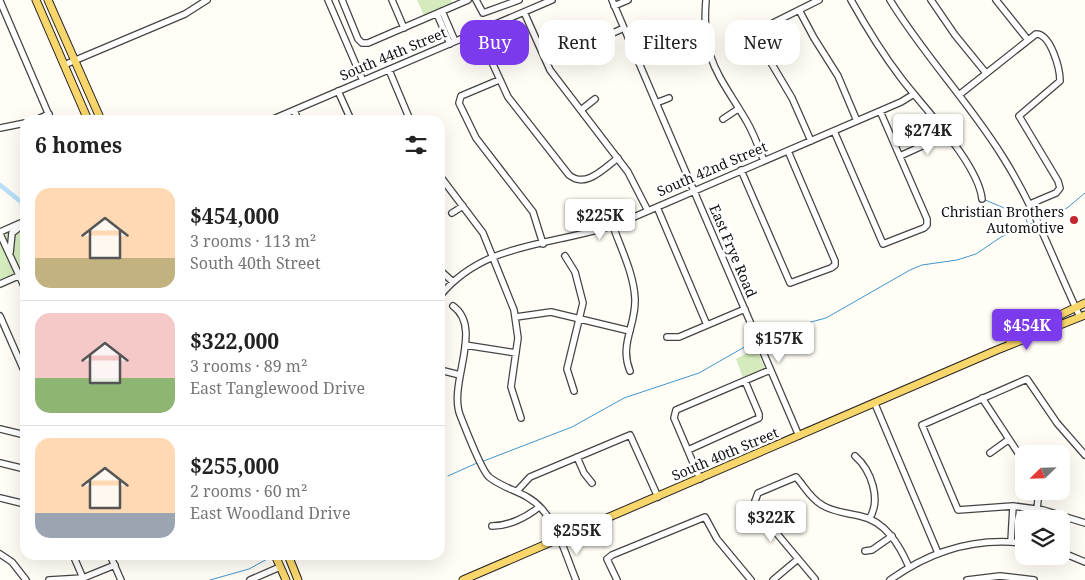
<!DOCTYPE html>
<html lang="en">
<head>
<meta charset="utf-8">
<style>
	:root { --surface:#fff; --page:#f2f2f2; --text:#222; --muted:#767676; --line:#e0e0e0; --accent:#7c3aed }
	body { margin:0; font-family:"Noto Serif",serif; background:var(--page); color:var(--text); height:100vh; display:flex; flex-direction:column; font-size:19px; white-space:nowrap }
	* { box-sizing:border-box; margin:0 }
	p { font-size:16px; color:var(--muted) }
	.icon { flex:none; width:28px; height:28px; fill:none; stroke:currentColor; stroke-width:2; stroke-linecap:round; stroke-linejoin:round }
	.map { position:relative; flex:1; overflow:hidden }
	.side { position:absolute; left:20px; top:115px; width:425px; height:445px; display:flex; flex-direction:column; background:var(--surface); border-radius:15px; box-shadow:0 5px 20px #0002 }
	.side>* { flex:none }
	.hud { position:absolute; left:460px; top:20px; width:475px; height:45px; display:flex; gap:10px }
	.needle { width:32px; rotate:247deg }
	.tools { position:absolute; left:1015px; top:445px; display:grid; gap:10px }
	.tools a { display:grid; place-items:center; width:55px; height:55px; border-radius:10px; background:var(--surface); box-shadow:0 5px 20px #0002; font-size:25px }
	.price { position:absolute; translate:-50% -42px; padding:0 11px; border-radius:5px; background:#fff; color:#222; font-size:16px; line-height:32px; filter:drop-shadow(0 1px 2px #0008) }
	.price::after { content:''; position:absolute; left:50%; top:30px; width:15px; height:11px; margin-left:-8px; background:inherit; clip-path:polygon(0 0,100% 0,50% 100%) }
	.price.current { background:var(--accent); color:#fff }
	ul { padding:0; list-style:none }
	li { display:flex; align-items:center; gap:15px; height:125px; padding:0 15px }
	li+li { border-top:1px solid var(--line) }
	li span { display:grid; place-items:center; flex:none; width:140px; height:100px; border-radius:15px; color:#555 }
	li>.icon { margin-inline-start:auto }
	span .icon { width:60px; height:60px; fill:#fffc; stroke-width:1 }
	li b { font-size:21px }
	h2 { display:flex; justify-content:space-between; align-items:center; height:60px; padding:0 15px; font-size:21px }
	.chip { padding:0 18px; border-radius:15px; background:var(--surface); box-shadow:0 5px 20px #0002; font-size:18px; line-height:45px }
	.chip.current { background:var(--accent); color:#fff }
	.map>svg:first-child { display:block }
</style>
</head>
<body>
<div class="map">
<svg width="1085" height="580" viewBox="0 0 1085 580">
	<rect width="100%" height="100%" fill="#fffdf5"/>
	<!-- green -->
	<path fill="#d5ebbd" d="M417,0H451L453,6L425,18Z
		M25,221V273L0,284V234Z
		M756,348L765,369L743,378L736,359Z"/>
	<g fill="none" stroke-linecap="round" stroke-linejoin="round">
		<!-- stream -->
		<path stroke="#3f96cf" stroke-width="1" d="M983,199L1025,217L1028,224
			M1039,220L1067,208L1085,193
			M759,340L788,328L826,318L910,270L922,265L957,260L976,254L1001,237L1035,222
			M481,462L572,427L624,398L699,373L755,341
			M448,476L477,463
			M210,580L249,569L269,558"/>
		<!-- canal -->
		<path stroke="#b9e0f7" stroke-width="4.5" d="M0,185L25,205"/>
		<!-- minor casing -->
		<g stroke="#444" stroke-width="8">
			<path id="minor" d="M328,0L363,81
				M342,0L358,39L362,43H368L468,0
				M392,0L404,28
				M476,0L483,13L519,0
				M612,0L799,436
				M706,0C701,60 719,74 747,122C754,134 759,148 764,161
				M851,0C866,27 882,53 901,78C923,107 978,163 982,199
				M890,0C923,54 967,100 1001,154C1034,205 1054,262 1080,317
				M931,0L955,35L986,73
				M996,0L1028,40
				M0,1L51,120
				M614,6L628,0
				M799,10L814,38L838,76L857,121
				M442,11L455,41
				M524,12L550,70L628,172L648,211
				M437,14L450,44
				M478,32L508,97L569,175C586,189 604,168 618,158
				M686,33L705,28
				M595,41L624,28
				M64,65L185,14L207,0
				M389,70L410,120
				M499,80L461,96L459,103L476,138L533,212L543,244
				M338,91L351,120
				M959,95L1036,34C1051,34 1060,69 1060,81L1019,116L1058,181L1060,188L1056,193L1030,204
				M656,103L669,98
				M294,110L298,120
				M581,110L595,99
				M723,119L738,109
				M36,120L49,114
				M271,120L552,0
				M0,128L25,123
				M834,131L883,244L924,228L927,225V219L880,111
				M811,141L792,98L770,61L757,33L759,30L819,0
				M900,156L946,135
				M741,170L790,283L831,268L835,265V261L788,151
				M440,176L483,233L514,310L518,338L511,387L521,418
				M24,182H25
				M657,207L707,325
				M452,213L463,206
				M613,226C621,249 634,274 635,299C636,326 619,344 630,371
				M0,232L23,222
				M0,234L25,288
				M10,253L12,233L25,223
				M565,256L575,272L583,303L567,369L574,391
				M442,272L453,282
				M0,284L25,273
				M440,296C485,240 557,246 620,223L901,102L914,94
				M453,306C484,328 448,383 460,415C465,427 481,470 489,477C505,490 527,492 541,508C559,528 566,556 576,580
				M0,316L25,373
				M516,317L551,312L630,331
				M667,337H679L745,309
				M465,345L516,353
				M440,370L460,375
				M982,398L1024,462
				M875,404L938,553
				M0,429L25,435
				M688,450L759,418V414L745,381
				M990,453L1008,440
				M1085,455L1057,423L1027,379L922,425L958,510L1013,506L1043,510L1085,523
				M855,456C871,470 882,500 869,519
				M577,457L584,473L592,483
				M0,463L25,469
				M700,479L674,418L676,410L770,370
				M517,491L530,477L630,435L658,497
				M0,498L25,504
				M1037,509L1039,491
				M492,526C509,526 527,517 539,507
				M1011,542L1013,506
				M865,551L872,550L892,536
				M1061,552L1085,562
				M0,554L12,562L26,580
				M73,555L83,578
				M110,555L121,580
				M815,579L768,523L755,501L758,493L796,477C805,487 810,498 822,505C833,512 847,513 860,516C885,521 899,544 909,567
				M49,580L83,578L115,565
				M250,580L280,567
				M617,580L607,559L612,555L705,517L717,539L751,580
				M773,580L798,559
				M890,580C930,551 974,537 1024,543
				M967,580L1000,576L1034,580"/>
		</g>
		<!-- major casing -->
		<g stroke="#222" stroke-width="9">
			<path id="major" d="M36,0L88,120
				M48,0L101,120
				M1010,342L1035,327L1085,303
				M275,555L286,580
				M288,555L298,580
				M463,580L997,350L1085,315"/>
		</g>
		<!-- minor -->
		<use href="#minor" stroke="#fff" stroke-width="5.5"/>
		<!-- major -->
		<use href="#major" stroke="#f9d66b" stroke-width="7"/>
	</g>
	<!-- markers -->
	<circle fill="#c4262e" stroke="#fff" stroke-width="2" cx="1074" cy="220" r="5"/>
	<g text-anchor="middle" stroke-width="5" stroke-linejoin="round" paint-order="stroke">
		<!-- street labels -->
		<g font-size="14" fill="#111" stroke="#fff">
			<text transform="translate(393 54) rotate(-23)" y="5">South 44th Street</text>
			<text transform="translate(712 169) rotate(-23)" y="5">South 42nd Street</text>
			<text transform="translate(733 251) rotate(67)" y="5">East Frye Road</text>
			<text transform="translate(725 454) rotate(-23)" y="5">South 40th Street</text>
		</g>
		<!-- poi labels -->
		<g font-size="14" fill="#111" stroke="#fff" text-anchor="end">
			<text x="1064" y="217">Christian Brothers<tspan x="1064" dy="16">Automotive</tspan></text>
		</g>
	</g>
</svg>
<div class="tools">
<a><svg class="needle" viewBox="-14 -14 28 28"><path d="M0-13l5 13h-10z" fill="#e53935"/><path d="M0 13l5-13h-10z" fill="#767676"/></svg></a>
<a><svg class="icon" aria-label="layers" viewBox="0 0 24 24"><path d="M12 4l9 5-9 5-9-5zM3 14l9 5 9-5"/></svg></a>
</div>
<b class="price" style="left:928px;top:156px">$274K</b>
<b class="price" style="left:600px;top:241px">$225K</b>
<b class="price current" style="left:1027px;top:351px">$454K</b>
<b class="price" style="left:779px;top:364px">$157K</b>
<b class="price" style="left:771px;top:543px">$322K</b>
<b class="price" style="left:577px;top:556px">$255K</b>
<div class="hud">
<a class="chip current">Buy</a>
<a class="chip">Rent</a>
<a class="chip">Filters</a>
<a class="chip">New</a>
</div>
<section class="side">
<h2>6 homes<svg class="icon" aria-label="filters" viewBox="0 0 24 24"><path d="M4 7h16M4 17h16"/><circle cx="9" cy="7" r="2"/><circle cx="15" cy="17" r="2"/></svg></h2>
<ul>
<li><span style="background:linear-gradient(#ffd9b3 70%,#c2b280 0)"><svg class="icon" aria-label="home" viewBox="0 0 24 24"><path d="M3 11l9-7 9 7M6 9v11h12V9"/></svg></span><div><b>$454,000</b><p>3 rooms · 113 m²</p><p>South 40th Street</p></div></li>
<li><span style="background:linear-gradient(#f6c9c9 65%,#8fb573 0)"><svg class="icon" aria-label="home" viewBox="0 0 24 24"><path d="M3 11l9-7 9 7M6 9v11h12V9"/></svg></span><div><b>$322,000</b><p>3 rooms · 89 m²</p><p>East Tanglewood Drive</p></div></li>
<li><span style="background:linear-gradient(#ffd9b3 75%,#9aa5b1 0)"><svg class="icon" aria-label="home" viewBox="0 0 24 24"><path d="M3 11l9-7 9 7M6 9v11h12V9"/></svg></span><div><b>$255,000</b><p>2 rooms · 60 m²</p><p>East Woodland Drive</p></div></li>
</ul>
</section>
</div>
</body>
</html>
